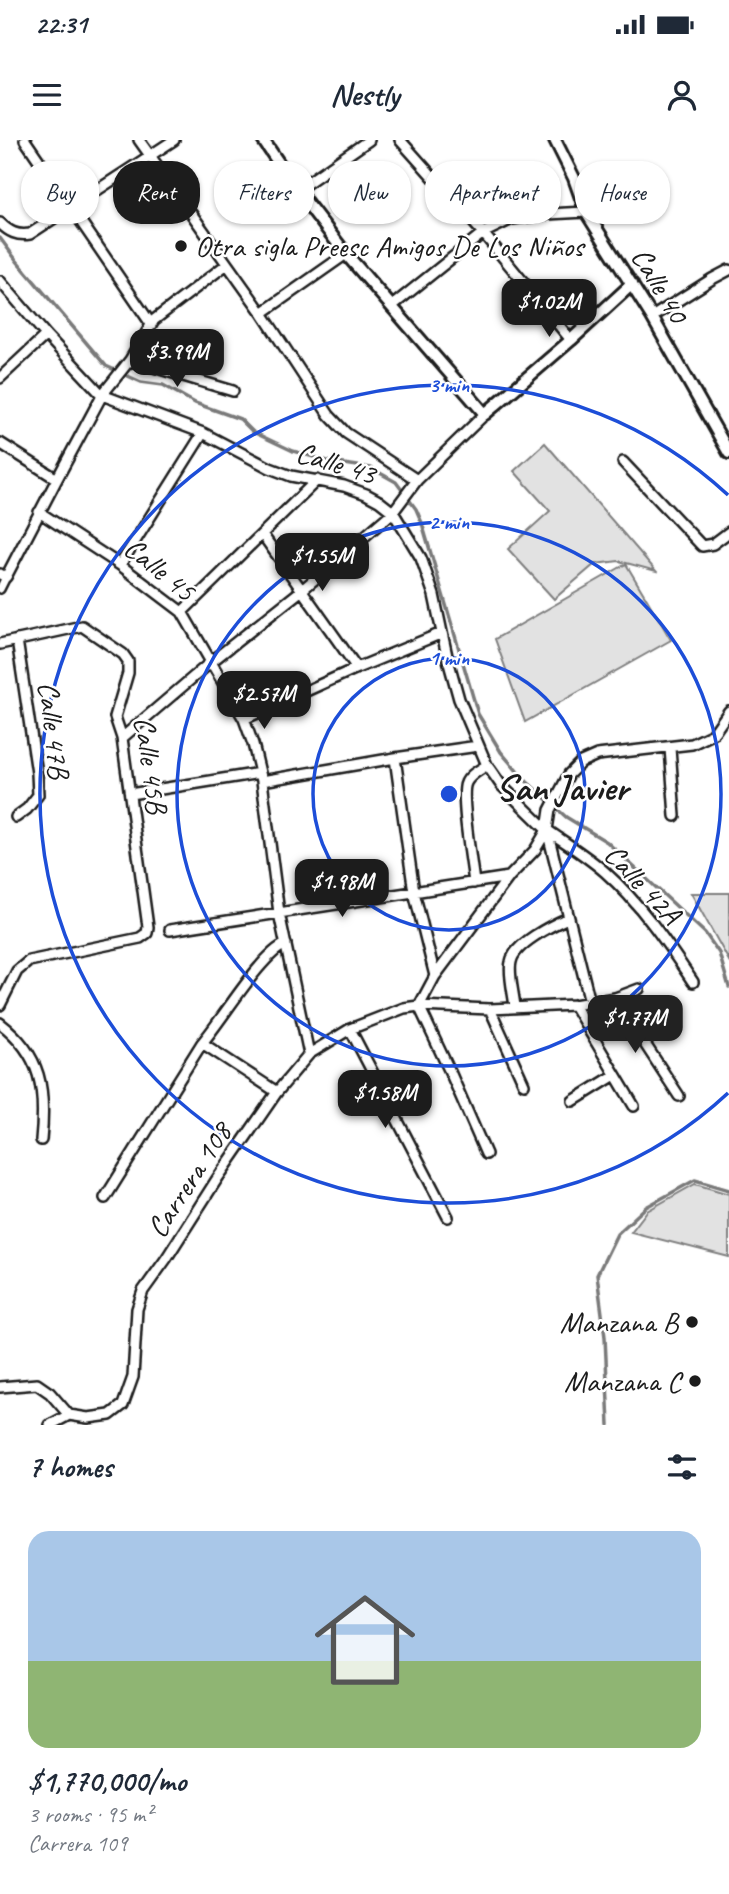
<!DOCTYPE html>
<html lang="en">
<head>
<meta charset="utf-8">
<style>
	:root { --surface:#fff; --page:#f6f6f7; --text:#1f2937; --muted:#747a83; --accent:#1c1c1c }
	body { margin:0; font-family:Caveat,sans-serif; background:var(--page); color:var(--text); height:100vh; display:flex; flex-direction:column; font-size:26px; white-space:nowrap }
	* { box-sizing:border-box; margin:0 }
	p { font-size:23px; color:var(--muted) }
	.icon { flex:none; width:38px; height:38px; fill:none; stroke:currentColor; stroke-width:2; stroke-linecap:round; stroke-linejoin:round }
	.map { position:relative; height:1285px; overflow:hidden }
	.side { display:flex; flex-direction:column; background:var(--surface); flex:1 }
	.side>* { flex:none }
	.guide { position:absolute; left:21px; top:21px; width:688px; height:63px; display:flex; gap:14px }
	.price { position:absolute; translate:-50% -60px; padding:0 16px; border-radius:14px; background:var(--accent); color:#fff; font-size:23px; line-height:46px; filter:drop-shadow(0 2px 4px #0008) }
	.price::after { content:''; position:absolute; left:50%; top:42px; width:21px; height:16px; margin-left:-10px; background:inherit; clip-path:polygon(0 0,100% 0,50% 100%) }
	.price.active { background:#222; color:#fff }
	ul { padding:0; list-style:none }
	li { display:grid; align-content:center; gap:14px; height:371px; padding:0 28px }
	li span { display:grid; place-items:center; height:217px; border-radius:21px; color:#555 }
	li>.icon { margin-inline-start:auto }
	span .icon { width:126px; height:126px; fill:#fffc; stroke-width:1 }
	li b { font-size:30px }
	h2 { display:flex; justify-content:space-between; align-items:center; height:84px; padding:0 28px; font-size:30px }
	.tag { padding:0 24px; border-radius:28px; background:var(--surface); box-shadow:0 2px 5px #0004; font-size:24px; line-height:63px }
	.tag.active { background:var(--accent); color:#fff }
	.status { display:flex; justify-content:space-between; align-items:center; height:49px; padding:0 35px; background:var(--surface); direction:ltr }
	.status svg { height:19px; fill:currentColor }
	header { display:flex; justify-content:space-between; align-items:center; height:91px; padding:0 28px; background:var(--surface); font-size:32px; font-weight:800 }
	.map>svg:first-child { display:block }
</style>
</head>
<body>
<div class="status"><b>22:31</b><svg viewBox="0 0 49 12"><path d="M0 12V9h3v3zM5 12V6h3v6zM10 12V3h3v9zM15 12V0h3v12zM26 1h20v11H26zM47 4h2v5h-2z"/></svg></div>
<header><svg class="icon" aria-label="menu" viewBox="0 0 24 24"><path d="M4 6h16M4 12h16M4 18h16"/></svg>Nestly<svg class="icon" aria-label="person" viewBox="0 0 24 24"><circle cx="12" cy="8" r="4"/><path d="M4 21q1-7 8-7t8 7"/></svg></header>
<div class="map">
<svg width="729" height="1285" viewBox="0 0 729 1285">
	<rect width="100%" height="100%" fill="#fff"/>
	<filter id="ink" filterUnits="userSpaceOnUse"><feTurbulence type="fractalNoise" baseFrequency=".0143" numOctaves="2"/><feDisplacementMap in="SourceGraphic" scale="14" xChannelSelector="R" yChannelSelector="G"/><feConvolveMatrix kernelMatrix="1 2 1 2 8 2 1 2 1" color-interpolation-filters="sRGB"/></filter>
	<g filter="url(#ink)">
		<!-- green -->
		<path fill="#e2e2e2" stroke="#7f7f7f" stroke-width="2" d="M545,303L656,431L619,421L595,424L554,459L508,409L550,371L514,331Z
			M626,424L671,500L525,582L495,499Z
			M691,753H729V821Z
			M695,1044L729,1054V1117L631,1092L647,1071Z"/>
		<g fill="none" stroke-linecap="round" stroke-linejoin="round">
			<!-- stream -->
			<path stroke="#7a7a7a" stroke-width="3.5" d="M0,98L17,121L106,226L141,242L163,245L195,263L240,279L253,292L293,311L331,322L371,328L396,342L416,369L422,383L478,574L501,612L523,638L566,677L607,702L705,793L719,813L729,847
				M609,1285L605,1197L597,1135L617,1094L646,1067L695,1040L729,1050"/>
			<!-- pedestrian casing -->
			<g stroke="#1c1c1c" stroke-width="12">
				<path id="pedestrian" d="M0,449L6,437"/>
			</g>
			<!-- minor casing -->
			<g stroke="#1c1c1c" stroke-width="14">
				<path id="minor" d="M25,0L151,184
					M139,0L262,173L329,275L346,293L417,340
					M400,0L483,93L571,200
					M297,50L369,0
					M0,83C9,92 17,96 30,94L174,0
					M0,141L46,195L102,255L203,293L270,328L291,336L344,346L366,354L379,361L393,372L421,418L434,455L447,516L459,559L487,625L501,645L547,690L590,862
					M392,166L483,93L512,79L548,74L586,72
					M262,173L346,114
					M652,177L712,139L729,130
					M130,220L233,251
					M0,238L46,195
					M0,303L57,339
					M623,322L702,406L713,404L729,392
					M39,372L120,425L182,472L244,579L253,604L262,641L279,773L309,914
					M262,394L357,528
					M120,425L203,293
					M0,434L6,437L57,339L102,255L130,220L154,180L227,124
					M182,472L317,340
					M0,504L82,486L123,514L128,521V533L115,577L122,598L148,787L147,793L140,798L29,821L17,831L0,865
					M244,579L357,528L442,493
					M122,598L211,522L302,450L393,372L417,340L485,274
					M670,608L675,676
					M395,618L414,752L435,836
					M262,641L395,618L478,606
					M130,654L260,633
					M16,677L27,669L38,655L37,633L17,500
					M547,690C567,704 587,716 605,732C640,763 667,803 693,842
					M474,743C472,725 460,655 466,643C469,635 480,630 487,625
					M170,790L509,737
					M615,858L679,956
					M574,865L634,966
					M515,867C514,855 508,833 511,822C514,804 552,785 568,778
					M490,869L524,944
					M0,883C42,915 46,950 41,1000
					M350,889L448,1077
					M277,952L202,903C223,879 261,814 286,804
					M573,961L615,935
					M486,1014L451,934L419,866L435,836L509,737L535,710L547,690L550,670L569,634L581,622L597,615L692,604L713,594L729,571
					M105,1058L202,903
					M0,1247L37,1244L50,1253L69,1275L88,1278L110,1275L123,1265L133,1237L137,1169L143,1151L166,1119L217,1039L277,952L309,914L350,889L404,868L419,866L490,869L574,865L615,858L639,849
					M50,1285L69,1275"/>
			</g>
			<!-- tertiary casing -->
			<g stroke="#1c1c1c" stroke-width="16">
				<path id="tertiary" d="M263,0L297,50L346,114L485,274L571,200L632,144
					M555,0L574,38L586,72L652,177L729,313"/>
			</g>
			<!-- pedestrian -->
			<use href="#pedestrian" stroke="#fff" stroke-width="7"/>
			<!-- minor -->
			<use href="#minor" stroke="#fff" stroke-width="9"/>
			<!-- tertiary -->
			<use href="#tertiary" stroke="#fff" stroke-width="10"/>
		</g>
	</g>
	<!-- distance rings -->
	<g fill="none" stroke="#1d4ed8" stroke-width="3.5">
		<circle cx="449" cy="654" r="136"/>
		<circle cx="449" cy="654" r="272"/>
		<path d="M728 953A409 409 0 1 1 728 355"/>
	</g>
	<!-- markers -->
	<g fill="#1c1c1c" stroke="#fff" stroke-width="2.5">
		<circle cx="181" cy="106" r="7"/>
		<circle cx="692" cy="1182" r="7"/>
		<circle cx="695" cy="1241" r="7"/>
	</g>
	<g text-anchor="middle" stroke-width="5" stroke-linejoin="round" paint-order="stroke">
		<!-- poi labels -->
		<g font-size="30" fill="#1c1c1c" stroke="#fff" text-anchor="end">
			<text x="195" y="116" text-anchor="start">Otra sigla Preesc Amigos De Los Niños</text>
			<text x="678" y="1192">Manzana B</text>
			<text x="681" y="1251">Manzana C</text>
		</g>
		<!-- street labels -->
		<g font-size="30" fill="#1c1c1c" stroke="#fff">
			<text transform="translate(660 145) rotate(59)" y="10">Calle 40</text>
			<text transform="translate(336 323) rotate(17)" y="10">Calle 43</text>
			<text transform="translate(160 429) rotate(39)" y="10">Calle 45</text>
			<text transform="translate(54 590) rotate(83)" y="10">Calle 47B</text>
			<text transform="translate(151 625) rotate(82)" y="10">Calle 45B</text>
			<text transform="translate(643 744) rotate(47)" y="10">Calle 42A</text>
			<text transform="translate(189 1040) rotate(-57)" y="10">Carrera 108</text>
		</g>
		<!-- district labels -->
		<g font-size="37" font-weight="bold" fill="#1c1c1c" stroke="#fff">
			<text x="562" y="660">San Javier</text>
		</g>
	</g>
	<circle cx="449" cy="654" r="10" fill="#1d4ed8" stroke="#fff" stroke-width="3.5"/>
	<g font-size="21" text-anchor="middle" font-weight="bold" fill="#1d4ed8" stroke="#fff" stroke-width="5" stroke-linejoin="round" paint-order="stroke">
		<text x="449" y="252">3 min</text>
		<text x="449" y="389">2 min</text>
		<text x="449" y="525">1 min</text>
	</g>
</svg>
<b class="price" style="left:549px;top:199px">$1.02M</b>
<b class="price" style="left:177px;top:249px">$3.99M</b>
<b class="price" style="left:322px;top:453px">$1.55M</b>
<b class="price" style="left:264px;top:591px">$2.57M</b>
<b class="price" style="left:342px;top:779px">$1.98M</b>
<b class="price active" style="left:635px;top:915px">$1.77M</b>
<b class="price" style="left:385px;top:990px">$1.58M</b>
<div class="guide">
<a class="tag">Buy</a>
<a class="tag active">Rent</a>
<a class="tag">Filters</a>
<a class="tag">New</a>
<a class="tag">Apartment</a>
<a class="tag">House</a>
</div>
</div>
<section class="side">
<h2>7 homes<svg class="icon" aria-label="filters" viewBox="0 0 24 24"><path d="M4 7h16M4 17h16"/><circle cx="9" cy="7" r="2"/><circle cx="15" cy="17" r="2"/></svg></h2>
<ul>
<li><span style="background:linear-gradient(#a9c7e8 60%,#8fb573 0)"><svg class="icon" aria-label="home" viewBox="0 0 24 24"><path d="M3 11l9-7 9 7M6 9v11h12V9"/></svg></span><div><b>$1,770,000/mo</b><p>3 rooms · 95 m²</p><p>Carrera 109</p></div></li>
</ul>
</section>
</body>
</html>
